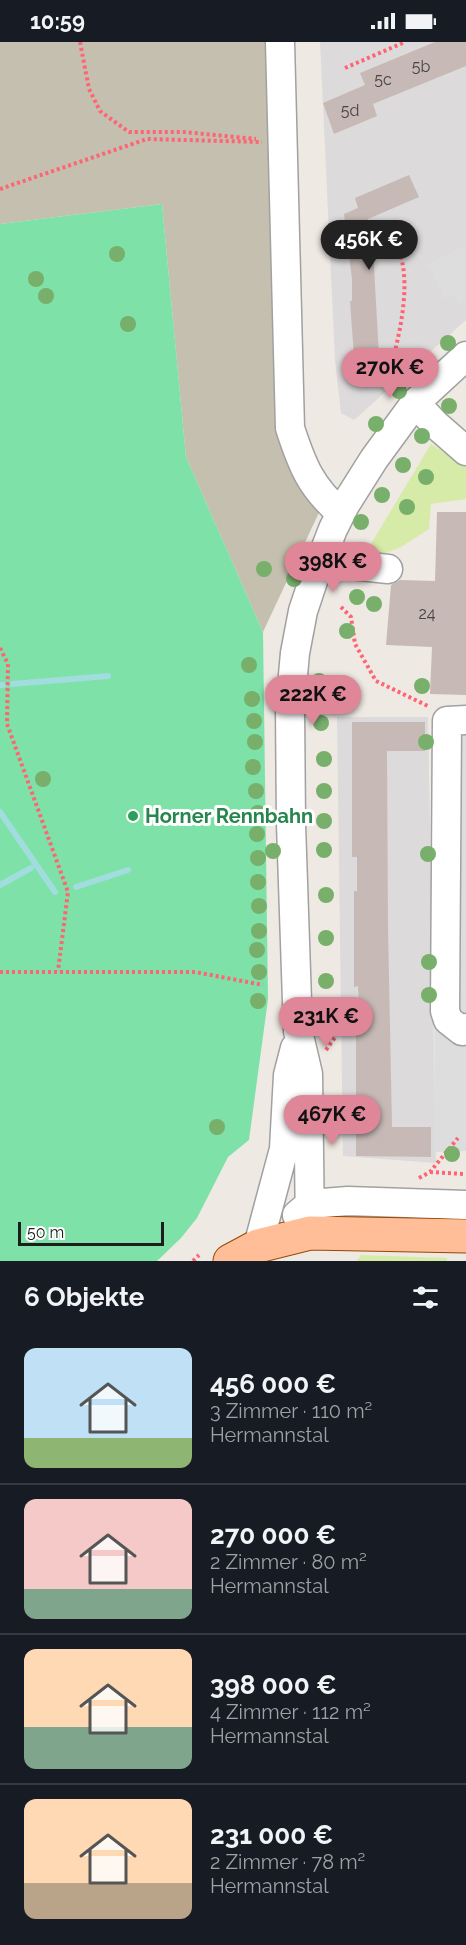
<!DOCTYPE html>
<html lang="de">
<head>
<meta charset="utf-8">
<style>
	:root { --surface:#171b24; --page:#242831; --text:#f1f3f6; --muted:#9ea1a6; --line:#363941; --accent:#e08699 }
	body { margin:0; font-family:Raleway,sans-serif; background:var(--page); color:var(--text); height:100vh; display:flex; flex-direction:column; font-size:22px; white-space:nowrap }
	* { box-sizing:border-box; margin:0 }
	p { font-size:20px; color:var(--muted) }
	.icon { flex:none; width:33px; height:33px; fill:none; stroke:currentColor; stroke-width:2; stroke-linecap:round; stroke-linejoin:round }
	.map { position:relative; height:1219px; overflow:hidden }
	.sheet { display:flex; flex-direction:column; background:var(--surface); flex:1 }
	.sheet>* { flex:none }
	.scale { position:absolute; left:18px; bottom:15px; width:146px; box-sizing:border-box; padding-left:6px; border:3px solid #1d1d1d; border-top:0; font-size:16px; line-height:21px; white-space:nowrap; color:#1d1d1d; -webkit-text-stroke:4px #fff; paint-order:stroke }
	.price { position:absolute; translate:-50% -51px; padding:0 14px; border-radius:21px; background:var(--accent); color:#111; font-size:20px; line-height:39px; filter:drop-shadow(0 2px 3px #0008) }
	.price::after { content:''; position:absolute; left:50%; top:36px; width:18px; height:14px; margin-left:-9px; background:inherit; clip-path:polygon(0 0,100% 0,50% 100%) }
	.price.selected { background:#222; color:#fff }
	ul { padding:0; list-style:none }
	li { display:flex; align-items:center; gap:18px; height:150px; padding:0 24px }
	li+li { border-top:2px solid var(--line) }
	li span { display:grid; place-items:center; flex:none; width:168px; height:120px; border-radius:12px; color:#555 }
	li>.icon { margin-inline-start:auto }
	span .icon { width:72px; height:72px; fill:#fffc; stroke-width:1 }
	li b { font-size:26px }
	h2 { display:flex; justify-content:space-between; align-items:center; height:72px; padding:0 24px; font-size:26px }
	.status { display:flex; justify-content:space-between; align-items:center; height:42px; padding:0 30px; background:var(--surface); direction:ltr }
	.status svg { height:16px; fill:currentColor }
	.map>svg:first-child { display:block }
</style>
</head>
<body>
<div class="status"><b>10:59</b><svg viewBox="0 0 49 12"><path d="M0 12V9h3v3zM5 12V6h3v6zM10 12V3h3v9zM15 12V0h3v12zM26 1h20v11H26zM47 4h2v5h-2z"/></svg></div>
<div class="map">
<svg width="466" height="1219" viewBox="0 0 466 1219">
	<rect width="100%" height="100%" fill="#efe9e3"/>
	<!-- residential -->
	<path fill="#dcdadb" d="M320,0H466V278L354,378L341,371L335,318Z
		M337,675H428L436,1121L343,1114Z"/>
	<!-- construction -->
	<path fill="#c4bfae" d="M0,0H290L301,379L311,416L331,445L263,590L186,415L162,162L0,182Z"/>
	<!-- grass -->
	<path fill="#d6eba7" d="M431,402L466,425V457L431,462L429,487L401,505L379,514L368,507Z
		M361,1213L447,1216V1219H357Z"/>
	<!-- pitch -->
	<path fill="#7ee1a7" d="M162,162L186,415L263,590L268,957L249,1098L228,1115L197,1176L181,1196L157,1219H0V182Z"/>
	<!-- parking -->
	<path fill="#ddd" d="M465,203L466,258L459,262L454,253L445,257L427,222Z
		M433,684H466V1109L435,1110Z"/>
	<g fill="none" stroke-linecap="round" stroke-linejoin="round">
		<!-- stream -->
		<path stroke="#a1ddde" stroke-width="6" d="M12,642L108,634
			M0,643H3
			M0,770L55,850
			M0,843L31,826
			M76,845L128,828"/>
	</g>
	<!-- building -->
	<path fill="#c7bab6" d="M435,0H466V24L373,62L377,74L334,92L323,61L365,43L360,31Z
		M409,133L419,155L368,177L372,190L380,331H370L371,341L356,342L350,259H352V237L344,172L358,166L355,156Z
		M437,470H466V653L430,652L432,605L386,603L391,543L400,538L435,539Z
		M352,680H425V709H387L388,886L392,1085H431V1115L356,1114V978H359V963L358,944L354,945V849H357V815H352Z"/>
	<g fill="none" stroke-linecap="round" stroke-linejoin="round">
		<!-- minor casing -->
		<g stroke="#a1a1a1" stroke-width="31">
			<path id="minor" d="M280,0L290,386C302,423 311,446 341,471
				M415,361L435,382L466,409
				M325,507L341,522L388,527
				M466,678L447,679L445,969L448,978L462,989L466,986
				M297,1173L310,1162L348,1159L466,1163
				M310,1191L308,1032L298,989L291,782L290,666L295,611L303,569L314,536L333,487L345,463L374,417L415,361L466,314
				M258,1204L284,1107L288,1033L295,1006"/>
		</g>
		<!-- major casing -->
		<g stroke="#974700" stroke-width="35">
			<path id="major" d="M230,1219L258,1204L310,1191L466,1194"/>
		</g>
		<!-- path -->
		<path stroke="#fe6473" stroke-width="4" stroke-dasharray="3 3" stroke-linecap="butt" d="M80,0L89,47L100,69L129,90H184L256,97
			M345,26L405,0
			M0,147L147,97L262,100
			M377,181C382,185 387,189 391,194C417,228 399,295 389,332L401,345
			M341,565L351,575L355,602L376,639L430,665
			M0,606L8,622L7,682L68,850L58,929
			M0,930H195L263,943
			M326,1008L336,994
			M430,1130L464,1132
			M419,1136L430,1130L458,1096
			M193,1219L199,1213"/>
		<!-- minor -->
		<use href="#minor" stroke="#fff" stroke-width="28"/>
		<!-- major -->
		<use href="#major" stroke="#ffbe98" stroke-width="33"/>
	</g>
	<!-- trees -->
	<g fill="#77af6b">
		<circle cx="117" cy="212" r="8"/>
		<circle cx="36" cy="237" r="8"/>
		<circle cx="46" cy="254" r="8"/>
		<circle cx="128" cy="282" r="8"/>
		<circle cx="448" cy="301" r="8"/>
		<circle cx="425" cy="327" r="8"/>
		<circle cx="399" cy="349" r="8"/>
		<circle cx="449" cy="364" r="8"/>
		<circle cx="376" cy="382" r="8"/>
		<circle cx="422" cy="394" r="8"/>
		<circle cx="403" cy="423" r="8"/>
		<circle cx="426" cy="435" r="8"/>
		<circle cx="382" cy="453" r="8"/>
		<circle cx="407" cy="465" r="8"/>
		<circle cx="361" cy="480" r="8"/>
		<circle cx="264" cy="527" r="8"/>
		<circle cx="294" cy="537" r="8"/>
		<circle cx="357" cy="555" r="8"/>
		<circle cx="374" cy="562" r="8"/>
		<circle cx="347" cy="589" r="8"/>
		<circle cx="249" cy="623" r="8"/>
		<circle cx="319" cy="639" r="8"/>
		<circle cx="422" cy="644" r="8"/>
		<circle cx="252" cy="657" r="8"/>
		<circle cx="254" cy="679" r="8"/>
		<circle cx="321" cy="681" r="8"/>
		<circle cx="255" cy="700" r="8"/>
		<circle cx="426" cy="700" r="8"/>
		<circle cx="324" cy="717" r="8"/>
		<circle cx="253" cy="725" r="8"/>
		<circle cx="43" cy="737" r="8"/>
		<circle cx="256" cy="749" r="8"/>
		<circle cx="324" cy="749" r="8"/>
		<circle cx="258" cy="771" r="8"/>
		<circle cx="324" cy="779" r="8"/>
		<circle cx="257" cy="792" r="8"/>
		<circle cx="324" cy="808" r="8"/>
		<circle cx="273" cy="809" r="8"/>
		<circle cx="428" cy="812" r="8"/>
		<circle cx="258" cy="816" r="8"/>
		<circle cx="258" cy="840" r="8"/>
		<circle cx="326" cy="853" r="8"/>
		<circle cx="259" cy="864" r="8"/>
		<circle cx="259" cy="889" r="8"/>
		<circle cx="326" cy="896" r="8"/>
		<circle cx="257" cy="908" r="8"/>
		<circle cx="429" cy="920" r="8"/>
		<circle cx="259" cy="930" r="8"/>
		<circle cx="326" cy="939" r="8"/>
		<circle cx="429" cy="953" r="8"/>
		<circle cx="258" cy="959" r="8"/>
		<circle cx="327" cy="977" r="8"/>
		<circle cx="217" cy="1085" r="8"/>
		<circle cx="452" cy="1112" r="8"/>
	</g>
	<!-- markers -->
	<circle fill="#2e9e5b" stroke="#fff" stroke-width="2" cx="133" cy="774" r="6"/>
	<g text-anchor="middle" stroke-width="6" stroke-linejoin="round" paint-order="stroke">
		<!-- number labels -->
		<g font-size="16" fill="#484443">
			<text x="421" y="30">5b</text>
			<text x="383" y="43">5c</text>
			<text x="350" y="74">5d</text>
			<text x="427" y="577">24</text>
		</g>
		<!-- leisure labels -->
		<g font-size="20" font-weight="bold" fill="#27864d" stroke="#fff" text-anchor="start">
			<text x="145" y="781">Horner Rennbahn</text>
		</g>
	</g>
</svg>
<div class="scale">50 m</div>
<b class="price selected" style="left:369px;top:229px">456K €</b>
<b class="price" style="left:390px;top:357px">270K €</b>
<b class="price" style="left:333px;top:551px">398K €</b>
<b class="price" style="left:313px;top:684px">222K €</b>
<b class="price" style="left:326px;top:1006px">231K €</b>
<b class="price" style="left:332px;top:1104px">467K €</b>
</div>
<section class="sheet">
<h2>6 Objekte<svg class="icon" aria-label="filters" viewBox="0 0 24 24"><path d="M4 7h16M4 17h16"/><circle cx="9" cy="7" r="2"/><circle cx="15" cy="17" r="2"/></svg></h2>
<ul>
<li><span style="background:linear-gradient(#bfe0f5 75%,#8fb573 0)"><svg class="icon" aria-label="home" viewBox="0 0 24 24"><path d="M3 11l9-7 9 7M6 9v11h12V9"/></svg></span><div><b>456 000 €</b><p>3 Zimmer · 110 m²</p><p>Hermannstal</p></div></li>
<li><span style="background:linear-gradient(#f6c9c9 75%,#7fa58c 0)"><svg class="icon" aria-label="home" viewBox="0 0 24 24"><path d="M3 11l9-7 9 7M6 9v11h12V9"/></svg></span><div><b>270 000 €</b><p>2 Zimmer · 80 m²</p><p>Hermannstal</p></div></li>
<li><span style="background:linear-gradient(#ffd9b3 65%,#7fa58c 0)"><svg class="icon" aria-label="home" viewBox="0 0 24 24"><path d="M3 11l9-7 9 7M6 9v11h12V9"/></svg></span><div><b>398 000 €</b><p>4 Zimmer · 112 m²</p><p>Hermannstal</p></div></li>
<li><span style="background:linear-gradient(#ffd9b3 70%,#b9a48a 0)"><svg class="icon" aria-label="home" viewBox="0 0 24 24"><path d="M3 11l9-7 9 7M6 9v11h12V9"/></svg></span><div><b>231 000 €</b><p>2 Zimmer · 78 m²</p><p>Hermannstal</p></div></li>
</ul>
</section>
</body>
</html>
